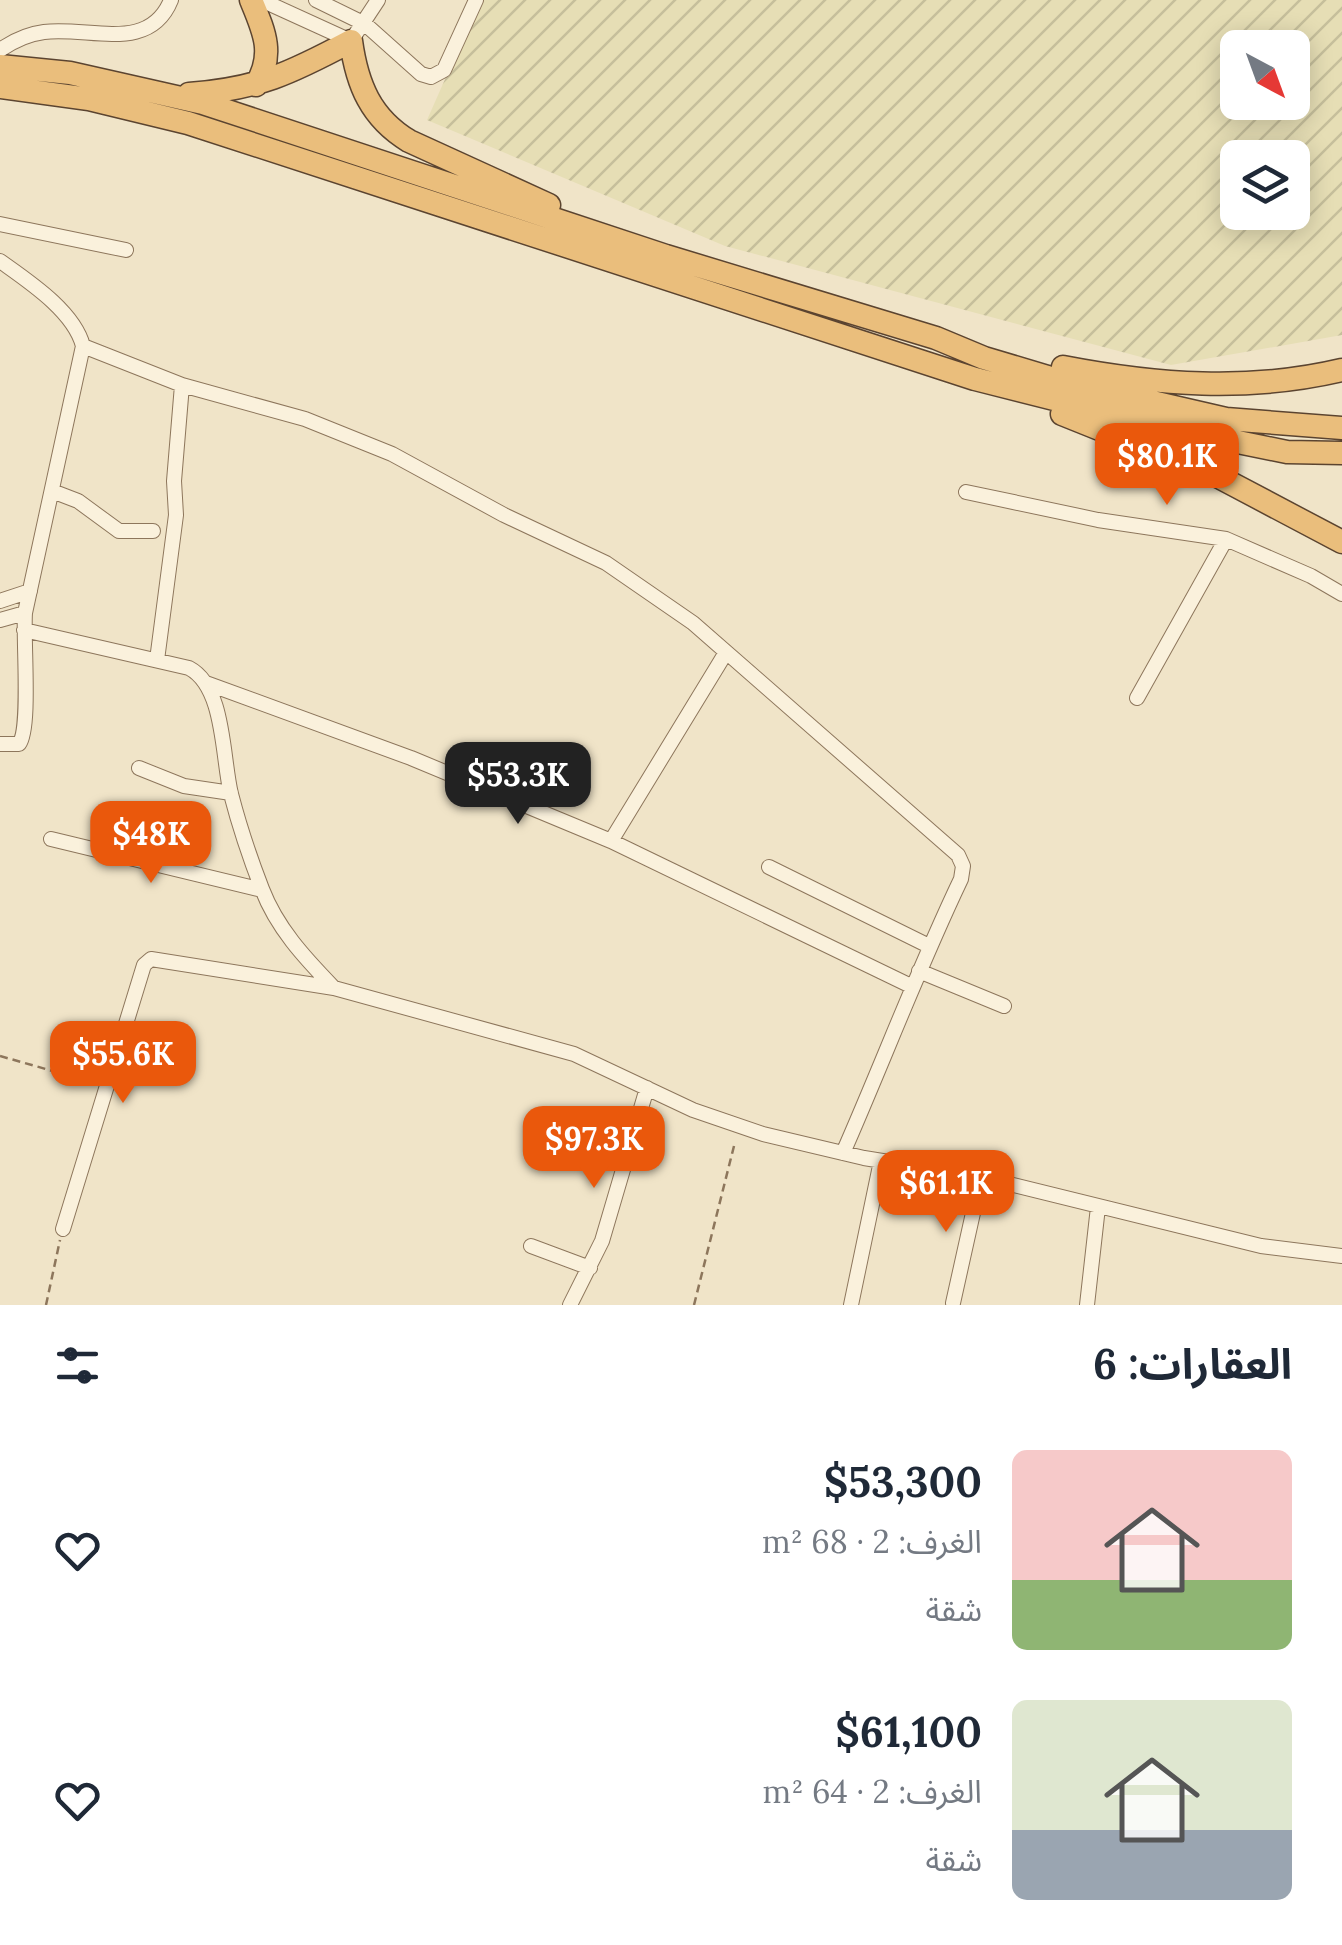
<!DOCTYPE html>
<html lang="ar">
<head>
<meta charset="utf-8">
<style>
	:root { --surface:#fff; --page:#f6f6f7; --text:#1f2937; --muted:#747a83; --accent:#ea580c }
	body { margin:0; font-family:Lora,"Noto Sans Arabic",serif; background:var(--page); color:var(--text); direction:rtl; height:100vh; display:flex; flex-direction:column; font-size:38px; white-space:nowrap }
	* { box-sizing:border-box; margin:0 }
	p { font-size:32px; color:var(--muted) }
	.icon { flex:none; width:55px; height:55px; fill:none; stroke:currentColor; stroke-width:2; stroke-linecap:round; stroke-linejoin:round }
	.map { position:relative; height:1305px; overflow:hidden; direction:ltr }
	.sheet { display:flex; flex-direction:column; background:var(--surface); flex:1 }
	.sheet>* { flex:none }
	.needle { width:65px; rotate:139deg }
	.tools { position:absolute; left:1220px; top:30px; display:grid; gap:20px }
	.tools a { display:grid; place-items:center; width:90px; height:90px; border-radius:15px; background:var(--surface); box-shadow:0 5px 25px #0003; font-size:50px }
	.price { position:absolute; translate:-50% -85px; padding:0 22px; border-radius:20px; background:var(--accent); color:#fff; font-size:32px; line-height:65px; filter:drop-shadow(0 2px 5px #0008) }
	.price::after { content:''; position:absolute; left:50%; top:60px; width:30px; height:22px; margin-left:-15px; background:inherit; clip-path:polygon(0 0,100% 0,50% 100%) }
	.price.on { background:#222; color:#fff }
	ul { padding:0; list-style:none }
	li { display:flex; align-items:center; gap:30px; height:250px; padding:0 50px }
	li span { display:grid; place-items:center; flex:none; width:280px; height:200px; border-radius:15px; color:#555 }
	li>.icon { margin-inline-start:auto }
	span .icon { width:120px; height:120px; fill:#fffc; stroke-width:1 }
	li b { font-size:42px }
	h2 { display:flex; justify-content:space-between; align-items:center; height:120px; padding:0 50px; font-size:42px }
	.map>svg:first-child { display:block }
</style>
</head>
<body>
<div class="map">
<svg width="1342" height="1305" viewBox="0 0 1342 1305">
	<defs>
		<pattern id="farmland-furrows" width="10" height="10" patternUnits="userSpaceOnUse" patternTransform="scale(2.5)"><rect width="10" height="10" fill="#e6deb5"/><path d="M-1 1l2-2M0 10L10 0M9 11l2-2" fill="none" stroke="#c6bf9b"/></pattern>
	</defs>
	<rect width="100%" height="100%" fill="#f0e4c8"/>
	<!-- farmland -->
	<path fill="url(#farmland-furrows)" fill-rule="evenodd" d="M480,0H1342V335L1171,365L725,246L427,120ZM1238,48H1292V102H1238ZM1238,158H1292V212H1238Z"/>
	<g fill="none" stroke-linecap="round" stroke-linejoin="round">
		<!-- minor casing -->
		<g stroke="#8d765c" stroke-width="16">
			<path id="minor" d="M261,0L351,41L378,0
				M316,0L365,24L421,74L431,77L444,70L476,0
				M0,50C13,41 28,34 44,32C89,26 149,54 171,0
				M0,224L126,250
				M0,261C28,281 74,311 83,346L25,613C23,640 31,729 19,744H0
				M83,346L182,385L305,419L392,454L504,515L606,563L693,623L958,855L963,866L961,879C918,969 883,1062 843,1153
				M52,491L78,501L119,531H153
				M966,492L1098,520L1226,539L1311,576L1342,594
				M0,601L30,591
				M0,620L25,613
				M24,630L189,668C225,687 222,757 231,794C239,825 250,858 262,889C277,928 304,957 333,987
				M157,660L176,515L174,481L182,385
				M206,683L411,758L611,841L725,654
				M1137,698L1226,539
				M139,768L184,786L231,793
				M51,839L262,890
				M611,841L913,987
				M769,867L929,946
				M919,971L1004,1006
				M63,1229L144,965L151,959L334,988L574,1054L693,1110L763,1134L864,1158L981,1177L1261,1246L1342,1256
				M531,1246L590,1268
				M953,1303L981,1177
				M570,1305L602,1241L647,1088
				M851,1305L881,1161
				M1087,1305L1098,1207"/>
		</g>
		<!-- trunk casing -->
		<g stroke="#5b4430" stroke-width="25">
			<path id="trunk" d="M251,0C264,31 275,54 256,85
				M0,66L70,73L203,103L666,256L936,338L984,358L1061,381L1226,419L1342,428
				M0,87L89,99L188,123L975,379L1169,428L1287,452L1342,453
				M189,94C258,89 291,73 351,41C357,85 371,118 409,141L549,205
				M1063,367C1156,385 1249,392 1342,370
				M1062,414L1219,477L1342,542"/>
		</g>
		<!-- path -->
		<path stroke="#8d765c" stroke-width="2.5" stroke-dasharray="8 5" stroke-linecap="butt" d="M0,1056L95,1083
			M46,1305L60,1240
			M694,1305L735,1142"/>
		<!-- minor -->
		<use href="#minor" stroke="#faf1dc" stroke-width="14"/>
		<!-- trunk -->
		<use href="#trunk" stroke="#eabe7c" stroke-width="22"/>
	</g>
</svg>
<div class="tools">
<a><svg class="needle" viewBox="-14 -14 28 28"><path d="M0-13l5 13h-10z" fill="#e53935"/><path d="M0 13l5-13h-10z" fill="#747a83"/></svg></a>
<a><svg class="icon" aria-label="layers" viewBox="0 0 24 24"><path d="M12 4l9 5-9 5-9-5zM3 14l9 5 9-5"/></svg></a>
</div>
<b class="price" style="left:1167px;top:508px">$80.1K</b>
<b class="price on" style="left:518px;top:827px">$53.3K</b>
<b class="price" style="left:151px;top:886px">$48K</b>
<b class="price" style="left:123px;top:1106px">$55.6K</b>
<b class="price" style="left:594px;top:1191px">$97.3K</b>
<b class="price" style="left:946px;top:1235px">$61.1K</b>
</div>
<section class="sheet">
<h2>العقارات: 6<svg class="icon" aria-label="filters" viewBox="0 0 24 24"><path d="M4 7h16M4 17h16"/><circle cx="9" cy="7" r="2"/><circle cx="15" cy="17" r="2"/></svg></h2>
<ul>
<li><span style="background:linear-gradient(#f6c9c9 65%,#8fb573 0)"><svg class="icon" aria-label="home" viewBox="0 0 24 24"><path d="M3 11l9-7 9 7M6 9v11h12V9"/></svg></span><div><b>$53,300</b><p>الغرف: 2 · 68 m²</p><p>شقة</p></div><svg class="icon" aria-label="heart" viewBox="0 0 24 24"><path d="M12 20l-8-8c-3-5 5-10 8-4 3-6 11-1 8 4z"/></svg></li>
<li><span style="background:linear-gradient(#dfe7d0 65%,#9aa5b1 0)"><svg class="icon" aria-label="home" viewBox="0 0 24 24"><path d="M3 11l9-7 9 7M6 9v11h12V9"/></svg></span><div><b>$61,100</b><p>الغرف: 2 · 64 m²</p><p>شقة</p></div><svg class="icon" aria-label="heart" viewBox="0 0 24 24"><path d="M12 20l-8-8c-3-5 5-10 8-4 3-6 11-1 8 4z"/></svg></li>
</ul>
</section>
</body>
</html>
